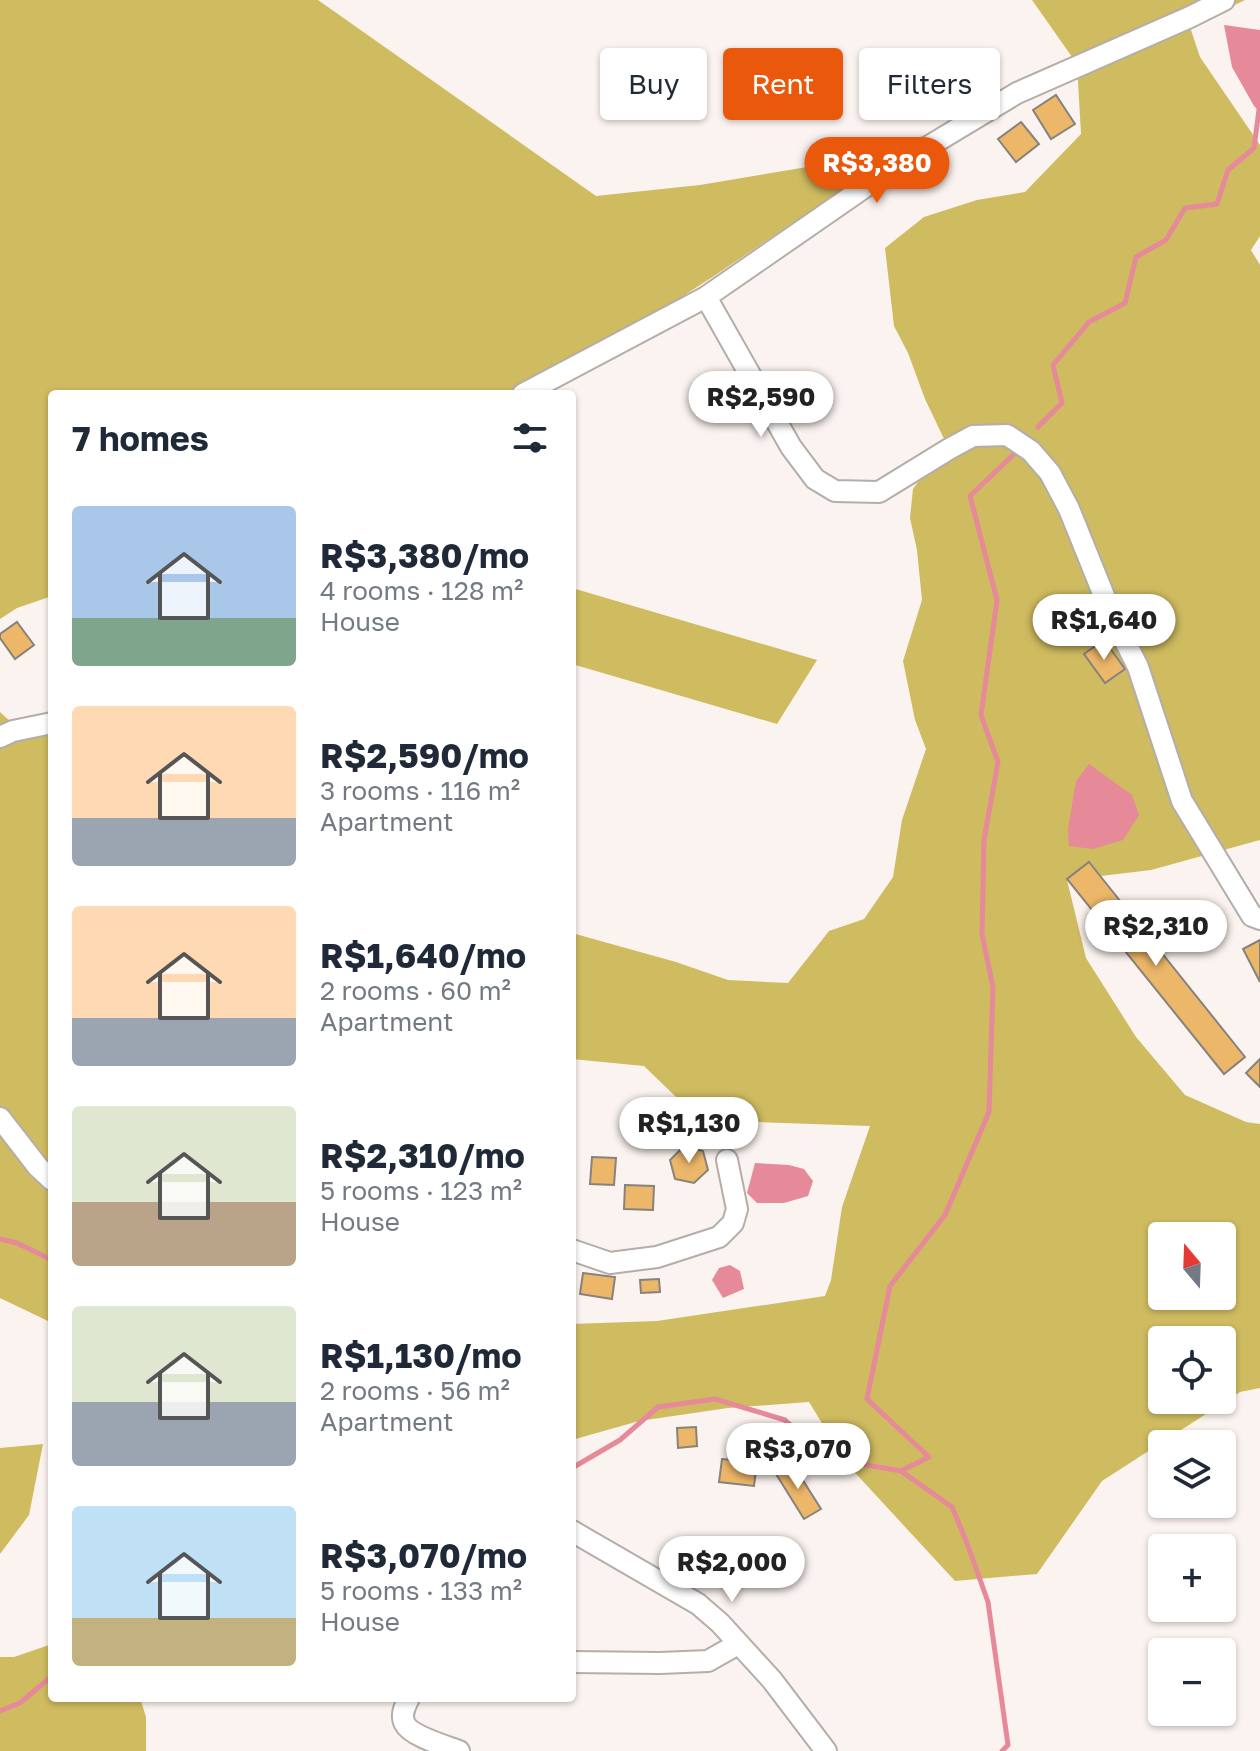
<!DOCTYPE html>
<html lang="en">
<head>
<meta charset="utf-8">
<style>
	:root { --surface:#fff; --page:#f6f6f7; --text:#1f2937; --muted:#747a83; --accent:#ea580c }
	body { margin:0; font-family:"Golos Text",sans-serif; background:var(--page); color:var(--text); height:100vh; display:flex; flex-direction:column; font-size:30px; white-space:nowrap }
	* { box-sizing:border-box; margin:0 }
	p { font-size:26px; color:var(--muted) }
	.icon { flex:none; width:44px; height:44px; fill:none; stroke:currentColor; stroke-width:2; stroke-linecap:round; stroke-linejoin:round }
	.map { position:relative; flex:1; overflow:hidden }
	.drawer { position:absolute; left:48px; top:390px; width:528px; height:1312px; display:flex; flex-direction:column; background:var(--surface); border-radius:8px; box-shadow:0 2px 6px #0004 }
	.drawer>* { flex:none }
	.top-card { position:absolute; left:600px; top:48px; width:540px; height:72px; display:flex; gap:16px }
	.needle { width:52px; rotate:341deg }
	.buttons { position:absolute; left:1148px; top:1222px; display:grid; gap:16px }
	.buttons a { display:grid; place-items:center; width:88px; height:88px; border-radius:8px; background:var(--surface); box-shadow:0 2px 6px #0004; font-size:40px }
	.price { position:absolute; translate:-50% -68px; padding:0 18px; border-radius:28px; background:#fff; color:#222; font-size:26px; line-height:52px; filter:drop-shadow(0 2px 4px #0008) }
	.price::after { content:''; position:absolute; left:50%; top:48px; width:24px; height:18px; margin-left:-12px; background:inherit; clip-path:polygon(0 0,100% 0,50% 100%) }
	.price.current { background:var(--accent); color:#fff }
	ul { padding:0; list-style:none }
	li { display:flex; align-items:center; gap:24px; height:200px; padding:0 24px }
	li span { display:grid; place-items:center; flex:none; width:224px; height:160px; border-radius:8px; color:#555 }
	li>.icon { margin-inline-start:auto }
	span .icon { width:96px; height:96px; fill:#fffc; stroke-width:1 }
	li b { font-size:34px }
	h2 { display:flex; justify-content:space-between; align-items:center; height:96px; padding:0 24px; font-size:34px }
	.chip { padding:0 28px; border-radius:8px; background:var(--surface); box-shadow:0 2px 6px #0004; font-size:28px; line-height:72px }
	.chip.current { background:var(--accent); color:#fff }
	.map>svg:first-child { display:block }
</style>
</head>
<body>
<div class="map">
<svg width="1260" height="1751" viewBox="0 0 1260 1751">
	<rect width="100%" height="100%" fill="#fbf3ef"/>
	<!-- forest -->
	<path fill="#cfbb60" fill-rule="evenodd" d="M0,0H318L596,196L700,185L813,166L885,161L714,276L531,394H52V596L17,608L0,619Z
		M1032,0H1245L1190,27L1200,57L1260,145V236L1251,250L1260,265V840L1151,870L1067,880L1086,958L1136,1037L1185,1095L1246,1122L1260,1124V1388L1240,1392L1102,1481L1037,1574L955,1581L847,1464L809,1402L728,1408L639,1421L572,1440V1324L657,1321L825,1296L831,1280L842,1207L870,1126L700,1120L644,1066L572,1059V933L676,962L728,980L788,983L829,931L864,919L893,877L902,820L926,749L915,720L903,661L922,600L917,550L910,518L913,489L946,443L925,399L908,353L894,326L885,248L924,217L977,200L1025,192L1081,134L1077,64ZM1162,1236H1222V1296H1162ZM1162,1340H1222V1400H1162Z
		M572,588L579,590L817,660L777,724L572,664Z
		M0,712L21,731L52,728V1323L0,1298Z
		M43,1444L29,1515L0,1554V1448Z
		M52,1644V1698H140L146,1717V1751H0V1657H14Z"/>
	<!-- water -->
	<path fill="#e68999" d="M1224,25L1260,30V112L1254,106L1232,67Z
		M1089,764L1132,795L1139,815L1123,840L1093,849L1069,846L1068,829L1076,781Z
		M755,1163L789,1165L804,1169L813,1181L808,1196L784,1203H757L747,1193Z
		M730,1265L740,1271L744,1289L723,1298L712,1280L719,1268Z"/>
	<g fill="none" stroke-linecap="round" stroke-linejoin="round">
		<!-- stream -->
		<path stroke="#e68999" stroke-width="5" d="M1038,427L1062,403L1053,365L1089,322L1125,303L1136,257L1166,240L1185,208L1217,204L1228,170L1254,148L1260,102
			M0,1239L17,1243L52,1260
			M572,1468L620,1440L658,1407L715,1399L785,1420L826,1458L901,1471L952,1507L967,1543L988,1602L1008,1745L1002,1751
			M901,1471L929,1457L867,1399L890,1286L945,1215L989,1112L993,987L982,934L984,840L998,762L981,715L997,600L970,496L1013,455
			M0,1711L20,1703L52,1676"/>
	</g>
	<!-- building -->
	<path fill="#edb769" stroke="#86827c" stroke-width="2" d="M1056,95L1075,124L1051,139L1033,110Z
		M1021,122L1039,144L1016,162L998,139Z
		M17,622L34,645L15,659L0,638V634Z
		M1104,640L1125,669L1105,683L1084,654Z
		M1089,862L1245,1057L1224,1074L1067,879Z
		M1260,940V982L1243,949Z
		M1260,1059V1087L1246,1073Z
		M684,1146L703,1151L708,1170L694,1183L675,1179L670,1160Z
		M592,1157L616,1158L614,1185L590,1184Z
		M625,1185L654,1186L653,1210L624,1209Z
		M583,1273L615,1277L612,1299L580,1294Z
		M659,1279L660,1292L641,1293L640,1280Z
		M696,1427L697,1446L678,1448L677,1428Z
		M722,1459L757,1463L754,1486L719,1482Z
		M792,1463L821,1509L804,1519L776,1474Z"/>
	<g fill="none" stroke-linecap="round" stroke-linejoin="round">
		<!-- minor casing -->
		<g stroke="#b4ada9" stroke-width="24">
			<path id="minor" d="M706,297L791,447L815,479L835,491L879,492L949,449L973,436L1007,435L1031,451L1050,473L1069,509L1111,613L1138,667L1182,801L1252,916L1260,919
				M523,394L706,297L891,169L1017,93L1190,17L1224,0
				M0,737L13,731L52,723
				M0,1118L38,1167L52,1180
				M572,1250L610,1263L657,1257L719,1237L733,1223L737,1209L727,1160
				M572,1531L698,1604L720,1623L772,1680L826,1751
				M572,1662L660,1663L708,1661L738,1644
				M409,1698C405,1706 400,1715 405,1724C411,1736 446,1746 459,1751"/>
		</g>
		<!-- minor -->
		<use href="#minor" stroke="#fff" stroke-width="20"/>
	</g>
</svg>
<div class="buttons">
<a><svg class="needle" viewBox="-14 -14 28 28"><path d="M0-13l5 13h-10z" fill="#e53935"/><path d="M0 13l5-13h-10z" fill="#747a83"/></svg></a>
<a><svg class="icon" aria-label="locate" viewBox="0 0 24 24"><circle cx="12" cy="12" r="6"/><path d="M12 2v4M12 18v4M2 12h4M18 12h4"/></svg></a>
<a><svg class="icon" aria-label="layers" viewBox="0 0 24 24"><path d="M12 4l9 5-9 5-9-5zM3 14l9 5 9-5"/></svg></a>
<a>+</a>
<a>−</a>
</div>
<b class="price current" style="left:877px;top:205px">R$3,380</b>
<b class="price" style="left:761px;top:439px">R$2,590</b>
<b class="price" style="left:1104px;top:662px">R$1,640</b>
<b class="price" style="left:1156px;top:968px">R$2,310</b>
<b class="price" style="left:689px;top:1165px">R$1,130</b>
<b class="price" style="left:798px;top:1491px">R$3,070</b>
<b class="price" style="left:732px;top:1604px">R$2,000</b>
<div class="top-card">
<a class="chip">Buy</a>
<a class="chip current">Rent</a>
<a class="chip">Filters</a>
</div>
<section class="drawer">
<h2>7 homes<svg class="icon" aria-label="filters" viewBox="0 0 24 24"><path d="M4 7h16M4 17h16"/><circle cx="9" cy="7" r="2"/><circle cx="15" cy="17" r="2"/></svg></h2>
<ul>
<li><span style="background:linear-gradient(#a9c7e8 70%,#7fa58c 0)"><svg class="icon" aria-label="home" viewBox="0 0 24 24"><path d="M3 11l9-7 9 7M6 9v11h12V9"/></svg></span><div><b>R$3,380/mo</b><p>4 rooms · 128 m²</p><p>House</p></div></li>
<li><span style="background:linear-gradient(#ffd9b3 70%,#9aa5b1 0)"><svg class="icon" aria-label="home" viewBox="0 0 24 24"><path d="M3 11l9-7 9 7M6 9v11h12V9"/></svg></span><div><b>R$2,590/mo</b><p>3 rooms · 116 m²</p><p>Apartment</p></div></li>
<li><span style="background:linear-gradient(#ffd9b3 70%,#9aa5b1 0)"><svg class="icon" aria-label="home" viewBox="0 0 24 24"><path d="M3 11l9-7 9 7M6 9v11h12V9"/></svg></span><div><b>R$1,640/mo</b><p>2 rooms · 60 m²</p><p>Apartment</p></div></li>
<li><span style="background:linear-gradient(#dfe7d0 60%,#b9a48a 0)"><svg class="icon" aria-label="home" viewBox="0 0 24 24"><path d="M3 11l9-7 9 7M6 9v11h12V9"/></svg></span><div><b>R$2,310/mo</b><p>5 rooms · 123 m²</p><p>House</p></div></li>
<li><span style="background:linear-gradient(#dfe7d0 60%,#9aa5b1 0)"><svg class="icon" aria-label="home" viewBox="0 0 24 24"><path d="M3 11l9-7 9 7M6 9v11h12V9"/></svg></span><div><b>R$1,130/mo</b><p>2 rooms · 56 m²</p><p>Apartment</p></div></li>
<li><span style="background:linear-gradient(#bfe0f5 70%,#c2b280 0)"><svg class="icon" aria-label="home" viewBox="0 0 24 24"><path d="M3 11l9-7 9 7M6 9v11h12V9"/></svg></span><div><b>R$3,070/mo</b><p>5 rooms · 133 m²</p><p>House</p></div></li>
</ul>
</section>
</div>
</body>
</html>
